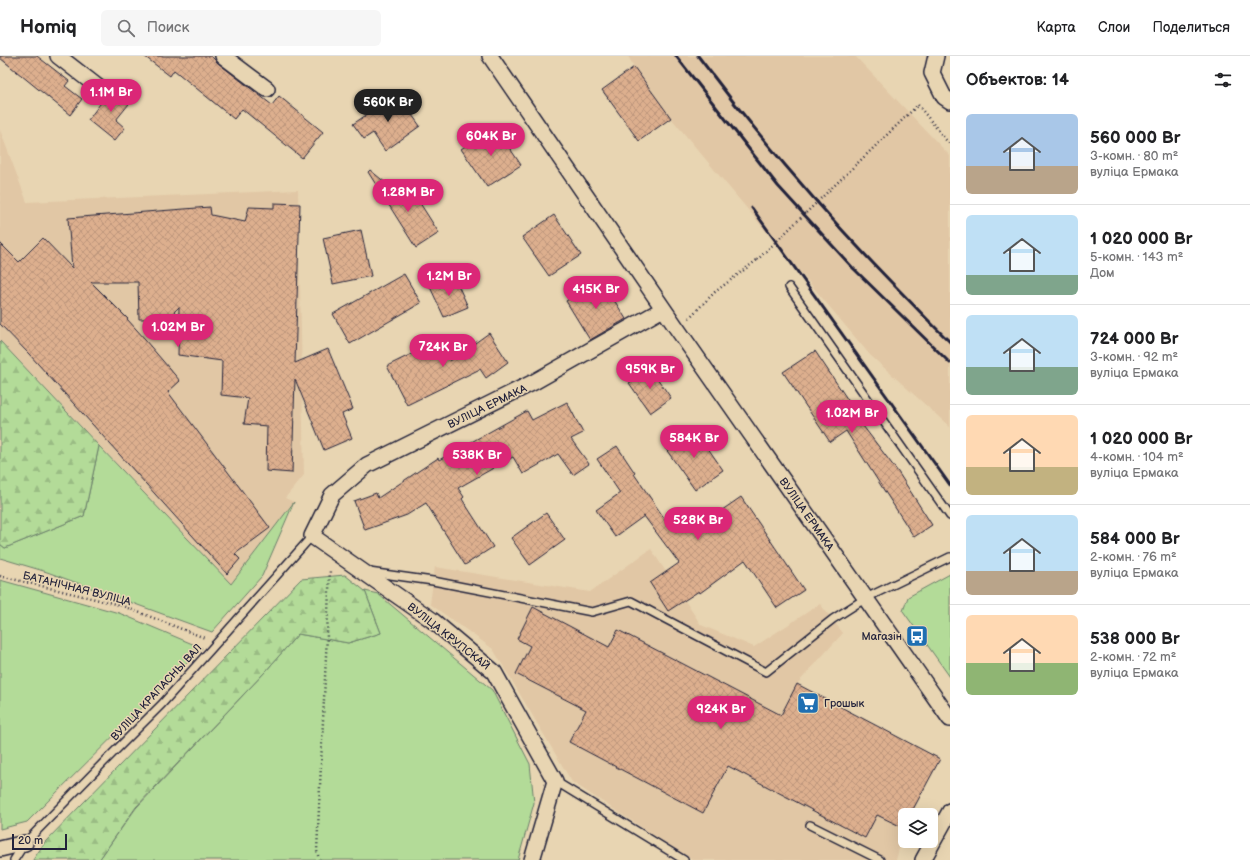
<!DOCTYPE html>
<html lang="ru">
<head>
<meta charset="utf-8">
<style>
	:root { --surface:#fff; --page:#f6f6f6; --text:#202124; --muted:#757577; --line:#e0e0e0; --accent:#db2777 }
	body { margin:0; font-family:"Balsamiq Sans",sans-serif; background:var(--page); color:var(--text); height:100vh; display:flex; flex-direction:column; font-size:15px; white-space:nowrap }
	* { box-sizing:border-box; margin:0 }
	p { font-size:13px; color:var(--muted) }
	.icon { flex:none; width:22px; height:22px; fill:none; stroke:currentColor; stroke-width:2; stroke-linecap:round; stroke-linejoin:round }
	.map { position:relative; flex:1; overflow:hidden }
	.drawer { display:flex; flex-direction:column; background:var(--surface); width:300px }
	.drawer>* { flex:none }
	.buttons { position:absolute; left:898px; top:752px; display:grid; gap:8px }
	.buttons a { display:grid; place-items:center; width:40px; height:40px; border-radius:6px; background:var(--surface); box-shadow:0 4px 16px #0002; font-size:20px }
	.scale { position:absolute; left:12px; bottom:10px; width:55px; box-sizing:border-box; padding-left:4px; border:2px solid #22223b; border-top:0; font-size:11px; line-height:14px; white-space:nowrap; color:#22223b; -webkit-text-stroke:3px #e8d5b2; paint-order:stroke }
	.price { position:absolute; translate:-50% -34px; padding:0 9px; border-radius:14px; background:var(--accent); color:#fff; font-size:13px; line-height:26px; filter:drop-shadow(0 1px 2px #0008) }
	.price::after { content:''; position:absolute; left:50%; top:24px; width:12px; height:9px; margin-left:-6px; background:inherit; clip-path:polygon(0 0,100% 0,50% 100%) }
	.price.on { background:#222; color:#fff }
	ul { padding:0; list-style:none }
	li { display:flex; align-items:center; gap:12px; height:100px; padding:0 16px }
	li+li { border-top:1px solid var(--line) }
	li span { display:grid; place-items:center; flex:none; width:112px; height:80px; border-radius:6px; color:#555 }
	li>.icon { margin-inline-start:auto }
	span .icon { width:48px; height:48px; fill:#fffc; stroke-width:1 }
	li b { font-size:17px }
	h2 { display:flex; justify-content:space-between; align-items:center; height:48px; padding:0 16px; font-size:17px }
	header { display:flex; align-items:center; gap:24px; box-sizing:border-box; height:56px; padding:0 20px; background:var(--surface); border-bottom:1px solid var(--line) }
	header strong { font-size:19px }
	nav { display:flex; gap:22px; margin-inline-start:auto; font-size:14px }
	.search { width:280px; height:36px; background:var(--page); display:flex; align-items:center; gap:10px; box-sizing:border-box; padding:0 14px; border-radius:6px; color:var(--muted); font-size:15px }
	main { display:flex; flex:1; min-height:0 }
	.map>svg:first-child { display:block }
</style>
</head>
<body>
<header>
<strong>Homiq</strong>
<div class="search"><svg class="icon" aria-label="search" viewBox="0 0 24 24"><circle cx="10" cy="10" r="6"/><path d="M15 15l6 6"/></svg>Поиск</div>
<nav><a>Карта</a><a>Слои</a><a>Поделиться</a></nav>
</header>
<main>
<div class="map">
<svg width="950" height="804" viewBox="0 0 950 804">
	<defs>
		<pattern id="forest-firs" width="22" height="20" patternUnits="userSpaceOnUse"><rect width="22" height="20" fill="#b3db98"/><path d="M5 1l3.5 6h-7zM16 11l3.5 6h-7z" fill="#9abc84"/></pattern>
		<pattern id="building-cross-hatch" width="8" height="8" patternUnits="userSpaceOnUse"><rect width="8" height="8" fill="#ddaf8e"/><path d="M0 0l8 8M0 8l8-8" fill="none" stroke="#bd967b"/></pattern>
	</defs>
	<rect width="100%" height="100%" fill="#e8d5b2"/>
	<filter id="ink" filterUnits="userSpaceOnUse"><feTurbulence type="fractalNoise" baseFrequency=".025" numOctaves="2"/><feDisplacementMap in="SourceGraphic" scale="8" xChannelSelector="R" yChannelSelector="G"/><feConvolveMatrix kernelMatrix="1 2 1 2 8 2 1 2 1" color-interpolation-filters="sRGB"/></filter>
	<g filter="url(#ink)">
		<!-- built -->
		<path fill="#e1c7a5" d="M628,0H855L950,100V371L870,299L671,62L634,11Z
			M0,74L27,146L298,134L304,419L285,442L294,446L231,528L0,285Z
			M651,493L701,569L754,591L820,548L843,577L797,628L940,703L911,759H905V770L896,804H692L572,726L493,593L430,548L435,511L590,536Z"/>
		<!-- green -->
		<path fill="#b3db98" stroke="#6a7e6a" d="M99,390L231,528L294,446L262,520L212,576L47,516L0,502V488L5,492L84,460Z
			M950,518V621L903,555L908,541Z
			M0,524L119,557L202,592L27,766L0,773Z
			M365,535L378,538L492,634L530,708L534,747L518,804H99L136,752L265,616L298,578L348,587L381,577Z"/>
		<!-- forest -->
		<path fill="url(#forest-firs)" stroke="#6a7e6a" d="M0,285L99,390L84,460L5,492L0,488Z
			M345,519L365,535L381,577L348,587L298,578L265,616L136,751L99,804H33L45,786L301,523Z"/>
		<!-- building -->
		<path fill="url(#building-cross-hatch)" stroke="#22223b" d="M0,0H37L69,25L65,30L82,43L70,59L0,2Z
			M144,0H211L218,7L272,49L279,40L323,76L302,102L242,53L234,63L174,14L170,20Z
			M634,11L671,62L639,85L602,34Z
			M115,29L133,43L116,64L125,72L114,85L88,64L103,44L110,41L112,33Z
			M397,38L420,70L385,95L373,77L364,83L353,68Z
			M495,70L521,109L487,131L461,93Z
			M370,114L403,141L411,133L439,177L416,192L368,116Z
			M274,147L300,148L295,307L328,293L353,353L342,358L352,382L324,394L295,323L292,417L266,415L267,370L244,368L248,342L221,339L222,305L178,299L179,251L167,263H139L138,226H91L128,263H127L145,283V284L180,325L168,336L270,472L235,498L240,503L227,518L29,298L0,268V187L19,206L43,182L72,212L68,162L210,151L211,159L245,166L249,151L274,152Z
			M554,159L581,199L549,220L522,181Z
			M361,174L371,220L333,228L323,182Z
			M404,218L421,247L350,288L333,258Z
			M454,220L468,251L444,261L430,231Z
			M601,223L626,263L590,284L566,245Z
			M489,277L508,306L486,322L480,313L407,349L387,310L440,284L450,305Z
			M815,295L862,365L860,366L898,416L932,469L914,481L846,375L830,386L783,316Z
			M650,312L671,342L650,357L629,327Z
			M567,346L583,377L571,383L589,408L573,419L558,398L523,418L513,401L458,432L464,441L462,443L493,491L465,509L426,447L407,459L365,474L354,445L376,437L378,442L438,402L439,404L527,355L532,364Z
			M694,372L723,414L695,434L665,392Z
			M617,390L635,417L634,418L671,472L687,460L696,472L741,441L804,534L777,552L745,504L700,537L699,535L668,555L650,527L679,507L644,460L615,481L596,454L620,437L597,403Z
			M546,457L565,484L530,509L511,482Z
			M533,551L609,591L618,574L781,659L797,628L940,703L910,759H905V769L904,772L877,759L865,782L728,710L703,757L569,686L586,654L516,618L530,590L517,583Z"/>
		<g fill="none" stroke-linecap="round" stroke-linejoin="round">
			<!-- lane casing -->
			<g stroke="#22223b" stroke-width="10">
				<path id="lane" d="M789,231L950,460
					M369,516L433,525L592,556L631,545L766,616L833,563L866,542L950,501
					M555,725L684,804
					M810,769L880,804
					M14,804L25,787L104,706L162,648L312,480"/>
			</g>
			<!-- street casing -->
			<g stroke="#22223b" stroke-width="18">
				<path id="street" d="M58,0L103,35
					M223,0L267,33
					M490,0L678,274L950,663
					M936,0L932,17L944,41L950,45
					M0,793L25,787
					M532,804L555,725L494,616L432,564L312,480L332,439L367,409L534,326L663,253
					M923,804L950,755"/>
			</g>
			<!-- path -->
			<path stroke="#22223b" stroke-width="2.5" stroke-dasharray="1 3" stroke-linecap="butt" d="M918,49L950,89
				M689,262L715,236L757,204
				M0,520L120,549L205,582
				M319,804L317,795L330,513"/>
			<!-- lane -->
			<use href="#lane" stroke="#e8d5b2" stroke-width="7"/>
			<!-- street -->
			<use href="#street" stroke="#e8d5b2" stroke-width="15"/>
			<!-- rail -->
			<path stroke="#22223b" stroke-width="3" d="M676,0L778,130L852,211L950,307
				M698,0C758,80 823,156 893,228C912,247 930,267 950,286
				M752,152L950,429"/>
			<!-- path-bridge -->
			<path stroke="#22223b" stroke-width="2.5" stroke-dasharray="1 3" stroke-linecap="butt" d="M757,204L918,49"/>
		</g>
	</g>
	<!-- icons -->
	<defs>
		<g id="bus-square" transform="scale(1.15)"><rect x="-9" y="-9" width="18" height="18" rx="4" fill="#1f6fb2" stroke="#e8d5b2"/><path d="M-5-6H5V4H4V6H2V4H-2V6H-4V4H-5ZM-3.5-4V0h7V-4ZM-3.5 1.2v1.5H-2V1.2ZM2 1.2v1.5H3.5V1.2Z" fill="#fff"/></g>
		<g id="supermarket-square" transform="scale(1.15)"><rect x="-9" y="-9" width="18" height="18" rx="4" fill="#1f6fb2" stroke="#e8d5b2"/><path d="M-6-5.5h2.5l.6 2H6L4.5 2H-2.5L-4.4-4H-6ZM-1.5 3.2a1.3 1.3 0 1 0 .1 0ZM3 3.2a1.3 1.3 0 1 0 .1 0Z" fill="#fff"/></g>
	</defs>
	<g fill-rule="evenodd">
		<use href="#bus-square" x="917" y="580"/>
		<use href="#supermarket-square" x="808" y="647"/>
	</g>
	<g text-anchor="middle" stroke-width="3" stroke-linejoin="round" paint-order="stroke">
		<!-- street labels -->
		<g font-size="11" fill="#22223b" stroke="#e8d5b2">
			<text transform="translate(487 350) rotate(-26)" y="4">ВУЛІЦА ЕРМАКА</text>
			<text transform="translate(807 458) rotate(55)" y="4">ВУЛІЦА ЕРМАКА</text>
			<text transform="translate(77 532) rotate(14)" y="4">БАТАНІЧНАЯ ВУЛІЦА</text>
			<text transform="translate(449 580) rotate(38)" y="4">ВУЛІЦА КРУПСКАЙ</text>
			<text transform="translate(156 636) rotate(-47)" y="4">ВУЛІЦА КРАПАСНЫ ВАЛ</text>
		</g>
		<!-- poi labels -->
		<g font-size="11" fill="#22223b" stroke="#e8d5b2" text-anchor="end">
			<text x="902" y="584">Магазін</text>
			<text x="824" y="651" text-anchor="start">Грошык</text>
		</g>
	</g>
</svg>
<div class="buttons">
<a><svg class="icon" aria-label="layers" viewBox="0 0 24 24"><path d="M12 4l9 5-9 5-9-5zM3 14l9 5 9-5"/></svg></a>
</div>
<div class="scale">20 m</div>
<b class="price" style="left:111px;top:57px">1.1M Br</b>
<b class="price on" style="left:388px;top:67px">560K Br</b>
<b class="price" style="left:491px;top:101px">604K Br</b>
<b class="price" style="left:408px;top:157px">1.28M Br</b>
<b class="price" style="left:449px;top:241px">1.2M Br</b>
<b class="price" style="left:596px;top:254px">415K Br</b>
<b class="price" style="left:178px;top:292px">1.02M Br</b>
<b class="price" style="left:443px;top:312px">724K Br</b>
<b class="price" style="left:650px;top:334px">959K Br</b>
<b class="price" style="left:852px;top:378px">1.02M Br</b>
<b class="price" style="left:694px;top:403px">584K Br</b>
<b class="price" style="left:477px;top:420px">538K Br</b>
<b class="price" style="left:698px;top:485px">528K Br</b>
<b class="price" style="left:721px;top:674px">924K Br</b>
</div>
<section class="drawer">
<h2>Объектов: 14<svg class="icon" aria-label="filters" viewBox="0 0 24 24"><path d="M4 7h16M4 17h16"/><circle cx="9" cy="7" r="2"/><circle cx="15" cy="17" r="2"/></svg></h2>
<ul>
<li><span style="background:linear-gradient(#a9c7e8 65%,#b9a48a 0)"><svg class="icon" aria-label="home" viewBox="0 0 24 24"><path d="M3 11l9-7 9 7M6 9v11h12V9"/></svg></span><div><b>560 000 Br</b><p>3-комн. · 80 m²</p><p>вуліца Ермака</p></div></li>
<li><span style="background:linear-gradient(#bfe0f5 75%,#7fa58c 0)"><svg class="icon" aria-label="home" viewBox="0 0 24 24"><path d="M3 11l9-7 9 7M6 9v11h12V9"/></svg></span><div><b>1 020 000 Br</b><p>5-комн. · 143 m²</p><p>Дом</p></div></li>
<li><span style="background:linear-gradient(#bfe0f5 65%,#7fa58c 0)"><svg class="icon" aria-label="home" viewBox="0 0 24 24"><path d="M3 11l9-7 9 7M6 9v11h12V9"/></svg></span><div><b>724 000 Br</b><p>3-комн. · 92 m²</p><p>вуліца Ермака</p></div></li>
<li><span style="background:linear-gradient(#ffd9b3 65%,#c2b280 0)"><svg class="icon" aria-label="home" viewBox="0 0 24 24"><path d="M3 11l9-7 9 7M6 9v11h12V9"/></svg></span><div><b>1 020 000 Br</b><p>4-комн. · 104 m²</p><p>вуліца Ермака</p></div></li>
<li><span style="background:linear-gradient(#bfe0f5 70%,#b9a48a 0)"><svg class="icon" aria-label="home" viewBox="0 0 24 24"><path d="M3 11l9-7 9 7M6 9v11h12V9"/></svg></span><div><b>584 000 Br</b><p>2-комн. · 76 m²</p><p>вуліца Ермака</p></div></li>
<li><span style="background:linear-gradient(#ffd9b3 60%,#8fb573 0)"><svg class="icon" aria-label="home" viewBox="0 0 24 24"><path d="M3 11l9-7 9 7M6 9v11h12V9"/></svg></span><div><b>538 000 Br</b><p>2-комн. · 72 m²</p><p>вуліца Ермака</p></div></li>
</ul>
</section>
</main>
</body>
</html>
